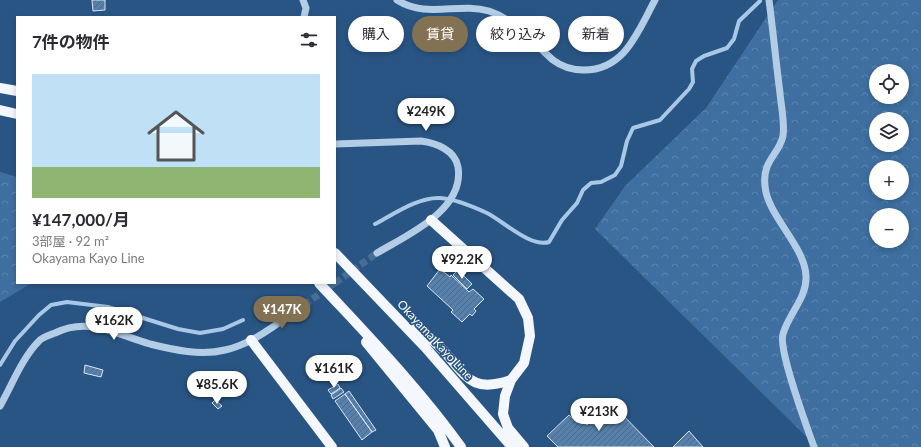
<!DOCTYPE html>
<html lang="ja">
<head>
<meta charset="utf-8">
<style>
	:root { --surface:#fff; --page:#f2f2f3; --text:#2b2b33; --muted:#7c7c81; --accent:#837153 }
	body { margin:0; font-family:Lato,"Noto Sans JP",sans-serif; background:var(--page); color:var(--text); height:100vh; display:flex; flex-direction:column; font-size:15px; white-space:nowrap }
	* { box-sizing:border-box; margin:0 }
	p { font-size:13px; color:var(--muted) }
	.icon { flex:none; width:22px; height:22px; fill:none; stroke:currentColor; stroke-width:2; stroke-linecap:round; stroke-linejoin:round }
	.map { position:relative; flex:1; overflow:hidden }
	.sheet { position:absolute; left:16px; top:16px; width:320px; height:268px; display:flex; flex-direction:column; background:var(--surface); border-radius:0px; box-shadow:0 2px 6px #0003 }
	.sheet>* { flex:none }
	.banner { position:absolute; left:348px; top:16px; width:380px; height:36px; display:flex; gap:8px }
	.buttons { position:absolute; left:869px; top:64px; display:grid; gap:8px }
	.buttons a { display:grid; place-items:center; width:40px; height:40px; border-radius:50%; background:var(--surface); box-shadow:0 2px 6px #0003; font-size:20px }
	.price { position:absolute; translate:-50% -34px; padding:0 9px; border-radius:14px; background:#fff; color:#222; font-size:13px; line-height:26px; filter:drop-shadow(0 1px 2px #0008) }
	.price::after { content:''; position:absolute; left:50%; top:24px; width:12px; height:9px; margin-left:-6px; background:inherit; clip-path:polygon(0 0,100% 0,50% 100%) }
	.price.selected { background:var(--accent); color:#fff }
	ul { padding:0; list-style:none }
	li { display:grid; align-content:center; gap:8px; height:212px; padding:0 16px }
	li span { display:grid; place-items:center; height:124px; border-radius:0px; color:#555 }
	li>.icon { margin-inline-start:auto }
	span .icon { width:72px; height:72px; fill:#fffc; stroke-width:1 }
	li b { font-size:17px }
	h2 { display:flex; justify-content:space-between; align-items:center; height:48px; padding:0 16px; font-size:17px }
	.tag { padding:0 14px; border-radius:18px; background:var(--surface); box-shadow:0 2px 6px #0003; font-size:14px; line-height:36px }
	.tag.selected { background:var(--accent); color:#fff }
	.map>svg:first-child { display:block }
</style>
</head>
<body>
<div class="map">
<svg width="921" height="447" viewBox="0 0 921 447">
	<defs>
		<pattern id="forest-crowns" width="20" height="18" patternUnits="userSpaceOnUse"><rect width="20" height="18" fill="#3e6fa0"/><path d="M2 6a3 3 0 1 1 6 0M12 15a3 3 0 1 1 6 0" fill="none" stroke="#5b85ae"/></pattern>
		<pattern id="building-hatch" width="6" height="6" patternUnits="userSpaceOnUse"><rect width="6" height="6" fill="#5681ad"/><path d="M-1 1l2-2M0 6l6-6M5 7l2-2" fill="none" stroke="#526981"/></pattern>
	</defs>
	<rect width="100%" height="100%" fill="#295584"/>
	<!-- forest -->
	<path fill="url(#forest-crowns)" fill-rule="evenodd" d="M778,0H921V447H817L595,229L625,186L706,108ZM876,71H902V97H876ZM876,119H902V145H876ZM876,167H902V193H876ZM876,215H902V241H876Z
		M0,172L17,177V283H32L0,302Z"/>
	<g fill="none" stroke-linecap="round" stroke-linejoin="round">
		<!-- stream -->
		<path stroke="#a8c8e7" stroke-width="4" d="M375,224C394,214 418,197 440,198C455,199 474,207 487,213C503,221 531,248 549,242L562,220L577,203L583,190L591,183L601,182L615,175L621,166L627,141L633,128L660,120L689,89L693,82L692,69L696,61L704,56L727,48L734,39L739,21L760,1
			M0,365L15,341L39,315L51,305L67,302L108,307L178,329L200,333L223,329L243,320"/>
	</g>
	<!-- building -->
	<path fill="url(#building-hatch)" stroke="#d6e6f6" d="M92,0H105V10L93,11Z
		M440,269L450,277L451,275L469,292L473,289L484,299L474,309L476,311L472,316L470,314L462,322L451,312L453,310L427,286Z
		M458,270L472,284L467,289L453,275Z
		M85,365L103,370L101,377L84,373Z
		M338,384L340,388L331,394L328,390Z
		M341,388L344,392L333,399L331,395Z
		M349,391L376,430L372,432L345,394Z
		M345,394L372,432L362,440L335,401Z
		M215,400L222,406L218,409L212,403Z
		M610,402L654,447H558L547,436L569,415L577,422L581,418L587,425Z
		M689,431L703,447H673Z"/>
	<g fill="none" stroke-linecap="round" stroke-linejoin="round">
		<!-- minor-tunnel -->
		<path stroke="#496e96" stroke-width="7" stroke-dasharray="7 3.5" stroke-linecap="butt" d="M335,283L377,253
			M304,305L335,283"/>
		<!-- minor -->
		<path stroke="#b3cde7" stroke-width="7" d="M303,0L306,8L304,17
			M397,0C427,19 458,2 489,11C516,20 532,42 553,60C562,67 573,70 584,70C625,70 638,31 655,0
			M769,0C773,31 776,62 780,93C781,106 785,123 783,136C779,155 762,160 765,186C767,215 805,246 806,276C807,298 789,313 783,334C778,350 807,427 814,447
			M335,144L421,141C436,143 455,150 458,167C465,210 407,235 377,253
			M0,406C12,385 22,358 39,341C42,337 50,335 55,333C89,316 118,335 150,344C174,350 201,356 225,350C254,344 280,321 304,305"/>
		<!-- major -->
		<path stroke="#f4f8fe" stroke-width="10" d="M0,88L17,91
			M0,110L17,114
			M431,220L519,299L528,318L530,336L524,363L511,380L505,396L503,414L508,428L524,447
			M335,253L425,347L512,447
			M319,283C368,336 419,388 461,447
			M414,328C422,333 432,339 439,346C465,372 468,395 511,380
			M251,340L332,447
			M366,342L438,430L445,447"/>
	</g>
	<g text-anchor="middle" stroke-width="3.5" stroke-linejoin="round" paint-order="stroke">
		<!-- street labels -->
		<g font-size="12" fill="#fff" stroke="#295584">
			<text transform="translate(435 340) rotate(47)" y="4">Okayama Kayo Line</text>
		</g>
	</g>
</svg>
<div class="buttons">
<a><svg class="icon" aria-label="locate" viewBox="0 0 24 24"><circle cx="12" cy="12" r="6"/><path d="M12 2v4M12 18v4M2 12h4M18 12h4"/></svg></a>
<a><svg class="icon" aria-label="layers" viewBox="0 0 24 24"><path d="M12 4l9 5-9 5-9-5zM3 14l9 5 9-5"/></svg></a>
<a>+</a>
<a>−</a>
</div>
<b class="price" style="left:426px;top:132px">¥249K</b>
<b class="price" style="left:462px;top:280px">¥92.2K</b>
<b class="price selected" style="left:282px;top:330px">¥147K</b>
<b class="price" style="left:114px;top:341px">¥162K</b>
<b class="price" style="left:334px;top:389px">¥161K</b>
<b class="price" style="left:217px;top:405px">¥85.6K</b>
<b class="price" style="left:599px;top:432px">¥213K</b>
<div class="banner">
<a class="tag">購入</a>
<a class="tag selected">賃貸</a>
<a class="tag">絞り込み</a>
<a class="tag">新着</a>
</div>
<section class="sheet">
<h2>7件の物件<svg class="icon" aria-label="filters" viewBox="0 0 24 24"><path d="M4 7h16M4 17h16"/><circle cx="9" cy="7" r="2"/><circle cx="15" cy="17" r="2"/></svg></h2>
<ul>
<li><span style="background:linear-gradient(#bfe0f5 75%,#8fb573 0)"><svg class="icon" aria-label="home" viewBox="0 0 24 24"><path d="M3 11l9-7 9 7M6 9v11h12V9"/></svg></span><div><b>¥147,000/月</b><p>3部屋 · 92 m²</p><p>Okayama Kayo Line</p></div></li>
</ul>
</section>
</div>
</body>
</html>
